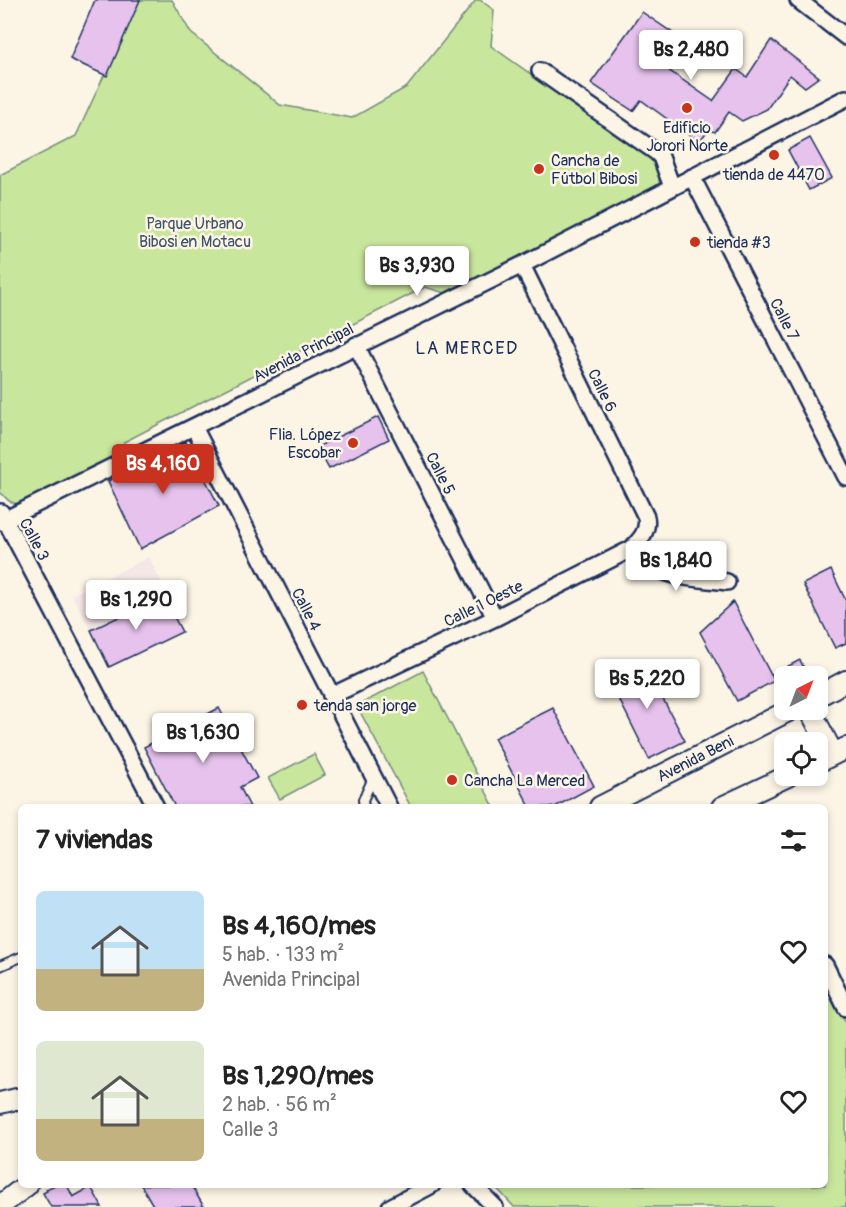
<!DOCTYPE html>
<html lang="es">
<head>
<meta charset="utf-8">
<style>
	:root { --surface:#fff; --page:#f6f6f6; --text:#222; --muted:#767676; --accent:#c8321e }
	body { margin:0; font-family:Pangolin,sans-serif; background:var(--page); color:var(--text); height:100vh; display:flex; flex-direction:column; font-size:22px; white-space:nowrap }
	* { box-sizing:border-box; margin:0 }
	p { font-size:20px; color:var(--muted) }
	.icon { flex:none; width:33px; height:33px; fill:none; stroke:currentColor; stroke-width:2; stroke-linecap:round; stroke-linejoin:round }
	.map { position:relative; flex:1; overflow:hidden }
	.details { position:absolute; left:18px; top:804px; width:810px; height:384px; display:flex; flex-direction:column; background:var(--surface); border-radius:9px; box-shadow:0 3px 9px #0003 }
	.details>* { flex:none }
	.needle { width:39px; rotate:42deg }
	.tools { position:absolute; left:774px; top:666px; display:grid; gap:12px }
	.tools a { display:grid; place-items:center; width:54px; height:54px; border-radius:9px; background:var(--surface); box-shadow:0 3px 9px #0003; font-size:30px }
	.price { position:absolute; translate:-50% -51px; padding:0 14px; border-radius:6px; background:#fff; color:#222; font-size:20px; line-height:39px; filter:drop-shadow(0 2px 3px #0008) }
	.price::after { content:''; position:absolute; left:50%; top:36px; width:18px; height:14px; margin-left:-9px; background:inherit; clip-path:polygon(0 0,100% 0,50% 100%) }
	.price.current { background:var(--accent); color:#fff }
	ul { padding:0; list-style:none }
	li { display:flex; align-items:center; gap:18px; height:150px; padding:0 18px }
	li span { display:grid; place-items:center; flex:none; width:168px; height:120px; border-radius:9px; color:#555 }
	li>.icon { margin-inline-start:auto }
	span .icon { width:72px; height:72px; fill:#fffc; stroke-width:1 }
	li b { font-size:26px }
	h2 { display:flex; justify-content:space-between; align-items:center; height:72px; padding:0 18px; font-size:26px }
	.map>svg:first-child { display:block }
</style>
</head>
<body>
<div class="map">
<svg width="846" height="1207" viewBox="0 0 846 1207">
	<rect width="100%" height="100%" fill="#fcf5e5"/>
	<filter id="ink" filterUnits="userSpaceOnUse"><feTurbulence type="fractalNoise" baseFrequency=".0167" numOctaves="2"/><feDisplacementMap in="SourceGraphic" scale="12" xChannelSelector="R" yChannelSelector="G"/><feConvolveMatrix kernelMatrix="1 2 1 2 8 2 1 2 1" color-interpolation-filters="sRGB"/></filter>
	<g filter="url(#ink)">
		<!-- built -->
		<path fill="#f5e6e7" d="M149,557L167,594L91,630L72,595Z"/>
		<!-- green -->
		<path fill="#c9e69d" stroke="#728a7e" stroke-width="1.5" d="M139,0H172L191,33L280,105L352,118L407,87L476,0H480L494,10L491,46L650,158L660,172L659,183L651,190L445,293L425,287L124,442L122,455L19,505L9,501L0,492V175L76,136Z
			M423,671L494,807H411L357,706Z
			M314,754L325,775L280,799L268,778Z
			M825,981L846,1024V1207H514L494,1185H825Z"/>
		<!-- building -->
		<path fill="#e6c2ed" stroke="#1b2f5e" stroke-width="1.5" d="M95,0H140L107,76L70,59Z
			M642,12L683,40L664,67L713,101L736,69L747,77L771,40L819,77L805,87L790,75L767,109L742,121L729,112L715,132L708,130L699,142L641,100L633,111L591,83Z
			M810,138L832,178L809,190L788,150Z
			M378,417L389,439L329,469L317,447Z
			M186,442L219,506L140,549L108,481Z
			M831,570L846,601V643L835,648L803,584Z
			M163,596L182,632L109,667L91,630Z
			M733,602L771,675L800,660L808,676H772L774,681L737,701L700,632Z
			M643,661L685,741L649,759L609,679Z
			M219,708L257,778L240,787L250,807H175L144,747Z
			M553,708L594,786L555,807H530L494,738Z
			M55,1185H67L73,1197L91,1187L102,1207H51L43,1193L47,1191L46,1189Z
			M141,1185H191L204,1207H154Z"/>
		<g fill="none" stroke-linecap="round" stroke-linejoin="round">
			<!-- service casing -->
			<g stroke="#1b2f5e" stroke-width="12">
				<path id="service" d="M364,807L363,800L373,778
					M0,966L21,957"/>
			</g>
			<!-- minor casing -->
			<g stroke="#1b2f5e" stroke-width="20">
				<path id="minor" d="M798,0L846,37
					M540,71L656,152L661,157L672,187
					M692,177L846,477
					M356,345L495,618
					M194,427L389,807
					M1,512L156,807
					M0,522L522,265L846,98
					M631,549C661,580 687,577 727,582
					M331,696L495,618L631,549C640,540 649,531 646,517L522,265
					M825,965L846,1008
					M473,1185L495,1207
					M390,1207L432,1185"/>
			</g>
			<!-- tertiary casing -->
			<g stroke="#1b2f5e" stroke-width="24">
				<path id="tertiary" d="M818,696L846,681
					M810,710L833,754
					M818,762L846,748
					M600,807L790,710
					M722,807L788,776
					M0,1103L21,1098
					M0,1206L27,1185"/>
			</g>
			<!-- service -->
			<use href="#service" stroke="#fcf5e5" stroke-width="8"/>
			<!-- minor -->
			<use href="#minor" stroke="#fcf5e5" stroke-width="15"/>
			<!-- tertiary -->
			<use href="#tertiary" stroke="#fcf5e5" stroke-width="20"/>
		</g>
	</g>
	<!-- markers -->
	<g fill="#c8321e" stroke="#fcf5e5" stroke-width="2">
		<circle cx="687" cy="108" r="6"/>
		<circle cx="774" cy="155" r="6"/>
		<circle cx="539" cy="169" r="6"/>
		<circle cx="695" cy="242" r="6"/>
		<circle cx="353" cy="443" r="6"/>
		<circle cx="302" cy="705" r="6"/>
		<circle cx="452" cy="780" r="6"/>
	</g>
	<g text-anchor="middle" stroke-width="5" stroke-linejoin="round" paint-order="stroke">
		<!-- poi labels -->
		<g font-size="16" fill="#1b2f5e" stroke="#fcf5e5" text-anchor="start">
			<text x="687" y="133" text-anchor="middle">Edificio<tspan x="687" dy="18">Jorori Norte</tspan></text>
			<text x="551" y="166">Cancha de<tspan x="551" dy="18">Fútbol Bibosi</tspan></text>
			<text x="774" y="180" text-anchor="middle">tienda de 4470</text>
			<text x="707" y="248">tienda #3</text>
			<text x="341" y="440" text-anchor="end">Flia. López<tspan x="341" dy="18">Escobar</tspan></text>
			<text x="314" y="711">tenda san jorge</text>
			<text x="464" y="786">Cancha La Merced</text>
		</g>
		<!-- park labels -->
		<g font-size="16" fill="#3e546b" stroke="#fcf5e5">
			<text x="195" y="229">Parque Urbano<tspan x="195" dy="18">Bibosi en Motacu</tspan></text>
		</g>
		<!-- street labels -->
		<g font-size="16" fill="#1b2f5e" stroke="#fcf5e5">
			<text transform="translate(785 319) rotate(63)" y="6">Calle 7</text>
			<text transform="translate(303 352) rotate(-27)" y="6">Avenida Principal</text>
			<text transform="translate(603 390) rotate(64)" y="6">Calle 6</text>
			<text transform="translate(441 473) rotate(63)" y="6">Calle 5</text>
			<text transform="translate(35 539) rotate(62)" y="6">Calle 3</text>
			<text transform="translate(483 603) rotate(-26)" y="6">Calle 1 Oeste</text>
			<text transform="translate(307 609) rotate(63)" y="6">Calle 4</text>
			<text transform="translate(695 758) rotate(-27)" y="6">Avenida Beni</text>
		</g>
		<!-- neighbourhood labels -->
		<g font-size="18" letter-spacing="1.5" fill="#1b2f5e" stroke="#fcf5e5">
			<text x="467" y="354">LA MERCED</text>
		</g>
	</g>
</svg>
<div class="tools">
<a><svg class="needle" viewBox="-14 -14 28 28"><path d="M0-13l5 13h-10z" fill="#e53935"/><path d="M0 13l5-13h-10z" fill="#767676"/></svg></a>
<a><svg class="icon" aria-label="locate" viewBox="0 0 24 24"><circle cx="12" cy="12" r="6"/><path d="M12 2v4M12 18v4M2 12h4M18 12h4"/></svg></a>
</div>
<b class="price" style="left:691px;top:81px">Bs 2,480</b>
<b class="price" style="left:417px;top:297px">Bs 3,930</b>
<b class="price current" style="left:163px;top:495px">Bs 4,160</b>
<b class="price" style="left:676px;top:592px">Bs 1,840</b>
<b class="price" style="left:136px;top:631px">Bs 1,290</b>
<b class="price" style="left:647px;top:710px">Bs 5,220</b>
<b class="price" style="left:203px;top:764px">Bs 1,630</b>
<section class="details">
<h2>7 viviendas<svg class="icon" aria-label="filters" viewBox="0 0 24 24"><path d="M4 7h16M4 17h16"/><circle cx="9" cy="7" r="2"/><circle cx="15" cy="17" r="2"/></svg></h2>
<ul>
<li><span style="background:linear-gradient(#bfe0f5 65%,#c2b280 0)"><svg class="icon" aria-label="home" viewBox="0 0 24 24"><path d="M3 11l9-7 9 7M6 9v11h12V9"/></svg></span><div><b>Bs 4,160/mes</b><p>5 hab. · 133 m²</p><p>Avenida Principal</p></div><svg class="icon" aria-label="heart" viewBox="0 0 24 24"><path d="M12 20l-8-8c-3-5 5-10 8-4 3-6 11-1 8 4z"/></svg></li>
<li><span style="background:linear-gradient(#dfe7d0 65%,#c2b280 0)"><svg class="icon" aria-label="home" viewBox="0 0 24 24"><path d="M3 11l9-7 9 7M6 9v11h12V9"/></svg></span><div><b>Bs 1,290/mes</b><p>2 hab. · 56 m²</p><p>Calle 3</p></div><svg class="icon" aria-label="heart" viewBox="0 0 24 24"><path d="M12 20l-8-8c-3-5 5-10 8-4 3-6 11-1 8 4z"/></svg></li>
</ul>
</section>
</div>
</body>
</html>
